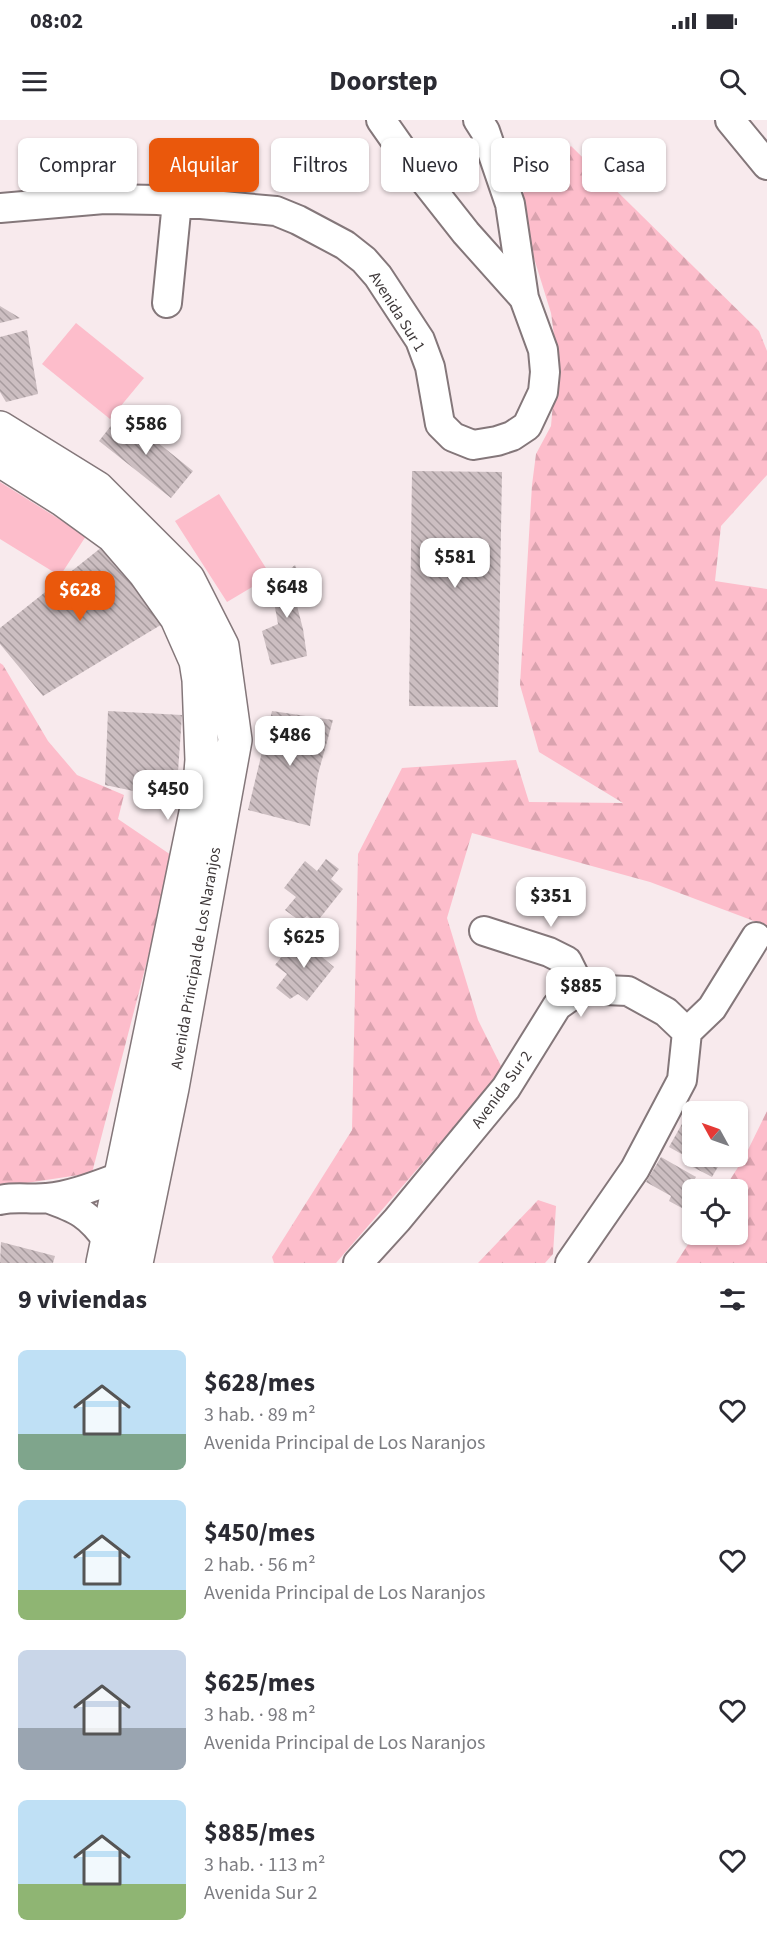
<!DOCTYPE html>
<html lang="es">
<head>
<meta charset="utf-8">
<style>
	:root { --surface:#fff; --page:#f7f7f7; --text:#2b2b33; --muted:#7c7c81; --accent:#ea580c }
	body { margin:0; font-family:"Source Sans 3",sans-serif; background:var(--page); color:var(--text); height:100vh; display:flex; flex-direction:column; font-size:22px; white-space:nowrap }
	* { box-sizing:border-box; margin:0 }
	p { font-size:20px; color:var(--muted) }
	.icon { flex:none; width:33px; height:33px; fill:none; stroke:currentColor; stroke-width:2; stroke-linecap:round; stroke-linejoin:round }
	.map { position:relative; height:1143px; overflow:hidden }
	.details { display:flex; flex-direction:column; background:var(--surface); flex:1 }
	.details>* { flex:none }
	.banner { position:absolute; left:18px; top:18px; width:732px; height:54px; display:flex; gap:12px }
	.needle { width:39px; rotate:310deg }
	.tools { position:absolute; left:682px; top:981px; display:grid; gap:12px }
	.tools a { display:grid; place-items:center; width:66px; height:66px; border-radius:9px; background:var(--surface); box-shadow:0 2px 4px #0004; font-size:30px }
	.price { position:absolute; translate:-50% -51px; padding:0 14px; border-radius:12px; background:#fff; color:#222; font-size:20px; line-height:39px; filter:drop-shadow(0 2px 3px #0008) }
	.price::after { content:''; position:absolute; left:50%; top:36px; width:18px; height:14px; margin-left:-9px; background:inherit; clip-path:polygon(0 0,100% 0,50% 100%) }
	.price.selected { background:var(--accent); color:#fff }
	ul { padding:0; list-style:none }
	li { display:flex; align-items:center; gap:18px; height:150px; padding:0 18px }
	li span { display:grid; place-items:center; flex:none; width:168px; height:120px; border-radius:9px; color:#555 }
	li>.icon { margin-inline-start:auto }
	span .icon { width:72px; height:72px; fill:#fffc; stroke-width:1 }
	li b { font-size:26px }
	h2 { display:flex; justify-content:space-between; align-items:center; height:72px; padding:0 18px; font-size:26px }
	.pill { padding:0 21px; border-radius:9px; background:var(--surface); box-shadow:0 2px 4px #0004; font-size:21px; line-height:54px }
	.pill.selected { background:var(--accent); color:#fff }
	.status { display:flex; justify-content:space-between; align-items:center; height:42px; padding:0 30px; background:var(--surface); direction:ltr }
	.status svg { height:16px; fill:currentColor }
	header { display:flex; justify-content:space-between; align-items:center; height:78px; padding:0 18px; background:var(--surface); font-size:27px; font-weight:700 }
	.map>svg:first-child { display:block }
</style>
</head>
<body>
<div class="status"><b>08:02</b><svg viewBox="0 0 49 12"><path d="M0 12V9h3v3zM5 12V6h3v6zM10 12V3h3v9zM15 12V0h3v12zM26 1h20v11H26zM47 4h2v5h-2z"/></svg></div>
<header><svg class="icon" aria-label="menu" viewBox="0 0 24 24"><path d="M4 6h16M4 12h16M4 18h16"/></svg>Doorstep<svg class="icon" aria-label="search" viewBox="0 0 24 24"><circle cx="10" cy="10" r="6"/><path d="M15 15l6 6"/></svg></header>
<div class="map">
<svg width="767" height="1143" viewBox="0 0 767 1143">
	<defs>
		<pattern id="forest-firs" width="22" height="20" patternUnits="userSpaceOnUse" patternTransform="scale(1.5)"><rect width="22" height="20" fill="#fdbdcb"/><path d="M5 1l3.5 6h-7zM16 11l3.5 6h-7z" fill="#daa3af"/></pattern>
		<pattern id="building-back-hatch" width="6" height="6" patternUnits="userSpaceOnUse" patternTransform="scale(1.5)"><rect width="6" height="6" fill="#ccbec1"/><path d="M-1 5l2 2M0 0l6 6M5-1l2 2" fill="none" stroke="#a79b9e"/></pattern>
	</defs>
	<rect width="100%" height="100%" fill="#f8eaed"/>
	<!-- forest -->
	<path fill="url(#forest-firs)" d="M571,26L759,211L767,231V355L721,406L715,461L767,469V806L650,762L472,713L447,798L478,900L503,950L336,1143H274L272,1137L352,1010L358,734L402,648L516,640L529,682L623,683L539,632L520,565L532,365L536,334L551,306L557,237L551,193L516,80Z
		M0,543L3,545L48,621L77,655L124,675L118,699L174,737L92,1053L0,1067Z
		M767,991V1143H676L694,1115L738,1114V1070L724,1069L744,1038Z
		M538,1080L556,1086L553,1134L545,1143H478Z"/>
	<!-- pitch -->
	<path fill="#fdbdcb" d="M76,203L144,258L110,299L42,244Z
		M0,362L86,416L60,456L0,419Z
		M219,374L271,456L227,482L175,401Z"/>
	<!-- building -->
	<path fill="url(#building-back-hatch)" d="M0,186L20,198L0,203Z
		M27,210L38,274L6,282L0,272V217Z
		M121,293L193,351L171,378L99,321Z
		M412,351L502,352L498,587L409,586Z
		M107,423L169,500L43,576L0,524V508Z
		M295,445L313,482L297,486L303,509L307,536L271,545L262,511L278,504L271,465Z
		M108,591L182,595L176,680L105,665Z
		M272,591L333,600L318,654L310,706L248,690Z
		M326,739L339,749L331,759L343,769L316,803L307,796L300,801L285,790L296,777L284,768L305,741L317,751Z
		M317,817L330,827L322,837L334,847L307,881L298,874L290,879L276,868L287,854L275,845L296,819L308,829Z
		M683,1002L693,1008V1036L723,1038L712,1057L691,1046L694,1041L669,1027Z
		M661,1037L696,1057L690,1067L693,1069V1085L689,1092L669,1081L671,1076L646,1062Z
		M1,1122L55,1136L53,1143H0Z"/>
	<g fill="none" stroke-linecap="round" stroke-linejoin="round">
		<!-- minor casing -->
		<g stroke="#84777a" stroke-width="32">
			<path id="minor" d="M478,0L485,11L510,84L524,178
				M730,0L767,45
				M0,88L104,79L158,80L276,91L298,100L345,125L364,140L378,156L420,220L430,247L440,304L453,317L473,325L497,321L512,316L527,306L543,272L545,252L543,230L524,178L466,113L414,47L381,0
				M167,183L177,82
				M484,811L549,832L567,841L581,869
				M687,912L712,888L756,817
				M47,1078C78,1089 89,1094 108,1121
				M0,1080C16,1076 31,1080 47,1078C71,1076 98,1065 120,1057
				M358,1143L397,1100L506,968L557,886L581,869L628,871L666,892L687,912L682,960L635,1049L570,1143"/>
		</g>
		<!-- major casing -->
		<g stroke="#84777a" stroke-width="36">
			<path id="major" d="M0,308L97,368L188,459L222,526L235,620L172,968L136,1143
				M0,340L62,379L113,416L145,453L177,498L196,541L199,560L202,640L199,678L103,1143"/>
		</g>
		<!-- minor -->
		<use href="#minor" stroke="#fff" stroke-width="28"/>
		<!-- major -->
		<use href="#major" stroke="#fff" stroke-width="33"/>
	</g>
	<g text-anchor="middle" stroke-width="6" stroke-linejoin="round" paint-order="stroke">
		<!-- street labels -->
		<g font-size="16" fill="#3e3839" stroke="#fff">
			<text transform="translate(398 191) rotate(58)" y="6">Avenida Sur 1</text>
			<text transform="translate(195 838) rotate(-80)" y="6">Avenida Principal de Los Naranjos</text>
			<text transform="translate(501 969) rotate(-54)" y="6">Avenida Sur 2</text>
		</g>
	</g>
</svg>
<div class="tools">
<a><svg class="needle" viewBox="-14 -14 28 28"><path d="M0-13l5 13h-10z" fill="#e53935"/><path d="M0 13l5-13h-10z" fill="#7c7c81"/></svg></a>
<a><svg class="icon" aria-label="locate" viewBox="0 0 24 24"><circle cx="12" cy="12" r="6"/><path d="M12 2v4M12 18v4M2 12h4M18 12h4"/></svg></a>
</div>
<b class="price" style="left:146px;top:336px">$586</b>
<b class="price" style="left:455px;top:469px">$581</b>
<b class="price" style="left:287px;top:499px">$648</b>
<b class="price selected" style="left:80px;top:502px">$628</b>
<b class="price" style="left:290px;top:647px">$486</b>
<b class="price" style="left:168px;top:701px">$450</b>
<b class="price" style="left:551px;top:808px">$351</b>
<b class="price" style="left:304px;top:849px">$625</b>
<b class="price" style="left:581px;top:898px">$885</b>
<div class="banner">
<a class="pill">Comprar</a>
<a class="pill selected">Alquilar</a>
<a class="pill">Filtros</a>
<a class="pill">Nuevo</a>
<a class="pill">Piso</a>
<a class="pill">Casa</a>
</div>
</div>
<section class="details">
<h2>9 viviendas<svg class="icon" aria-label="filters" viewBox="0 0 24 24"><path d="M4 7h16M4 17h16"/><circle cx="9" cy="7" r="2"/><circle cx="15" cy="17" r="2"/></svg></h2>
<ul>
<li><span style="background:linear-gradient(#bfe0f5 70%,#7fa58c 0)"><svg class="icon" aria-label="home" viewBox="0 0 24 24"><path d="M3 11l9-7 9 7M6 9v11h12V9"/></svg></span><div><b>$628/mes</b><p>3 hab. · 89 m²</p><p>Avenida Principal de Los Naranjos</p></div><svg class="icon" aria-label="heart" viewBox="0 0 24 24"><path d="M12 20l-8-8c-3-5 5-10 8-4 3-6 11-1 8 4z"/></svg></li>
<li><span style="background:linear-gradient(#bfe0f5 75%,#8fb573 0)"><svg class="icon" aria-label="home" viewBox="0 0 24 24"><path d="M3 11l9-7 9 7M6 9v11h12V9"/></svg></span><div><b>$450/mes</b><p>2 hab. · 56 m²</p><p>Avenida Principal de Los Naranjos</p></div><svg class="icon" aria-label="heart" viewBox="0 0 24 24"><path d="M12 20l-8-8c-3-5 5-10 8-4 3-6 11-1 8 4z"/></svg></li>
<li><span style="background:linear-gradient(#c9d6e8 65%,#9aa5b1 0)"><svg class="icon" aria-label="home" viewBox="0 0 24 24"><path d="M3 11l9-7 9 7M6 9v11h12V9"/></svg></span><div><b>$625/mes</b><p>3 hab. · 98 m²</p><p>Avenida Principal de Los Naranjos</p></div><svg class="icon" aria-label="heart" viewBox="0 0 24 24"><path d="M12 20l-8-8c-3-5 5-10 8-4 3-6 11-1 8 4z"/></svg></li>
<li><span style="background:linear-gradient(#bfe0f5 70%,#8fb573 0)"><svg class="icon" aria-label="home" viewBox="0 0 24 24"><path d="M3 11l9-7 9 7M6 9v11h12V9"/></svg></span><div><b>$885/mes</b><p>3 hab. · 113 m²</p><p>Avenida Sur 2</p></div><svg class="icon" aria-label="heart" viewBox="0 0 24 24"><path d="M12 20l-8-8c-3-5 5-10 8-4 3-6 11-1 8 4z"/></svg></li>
</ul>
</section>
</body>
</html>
